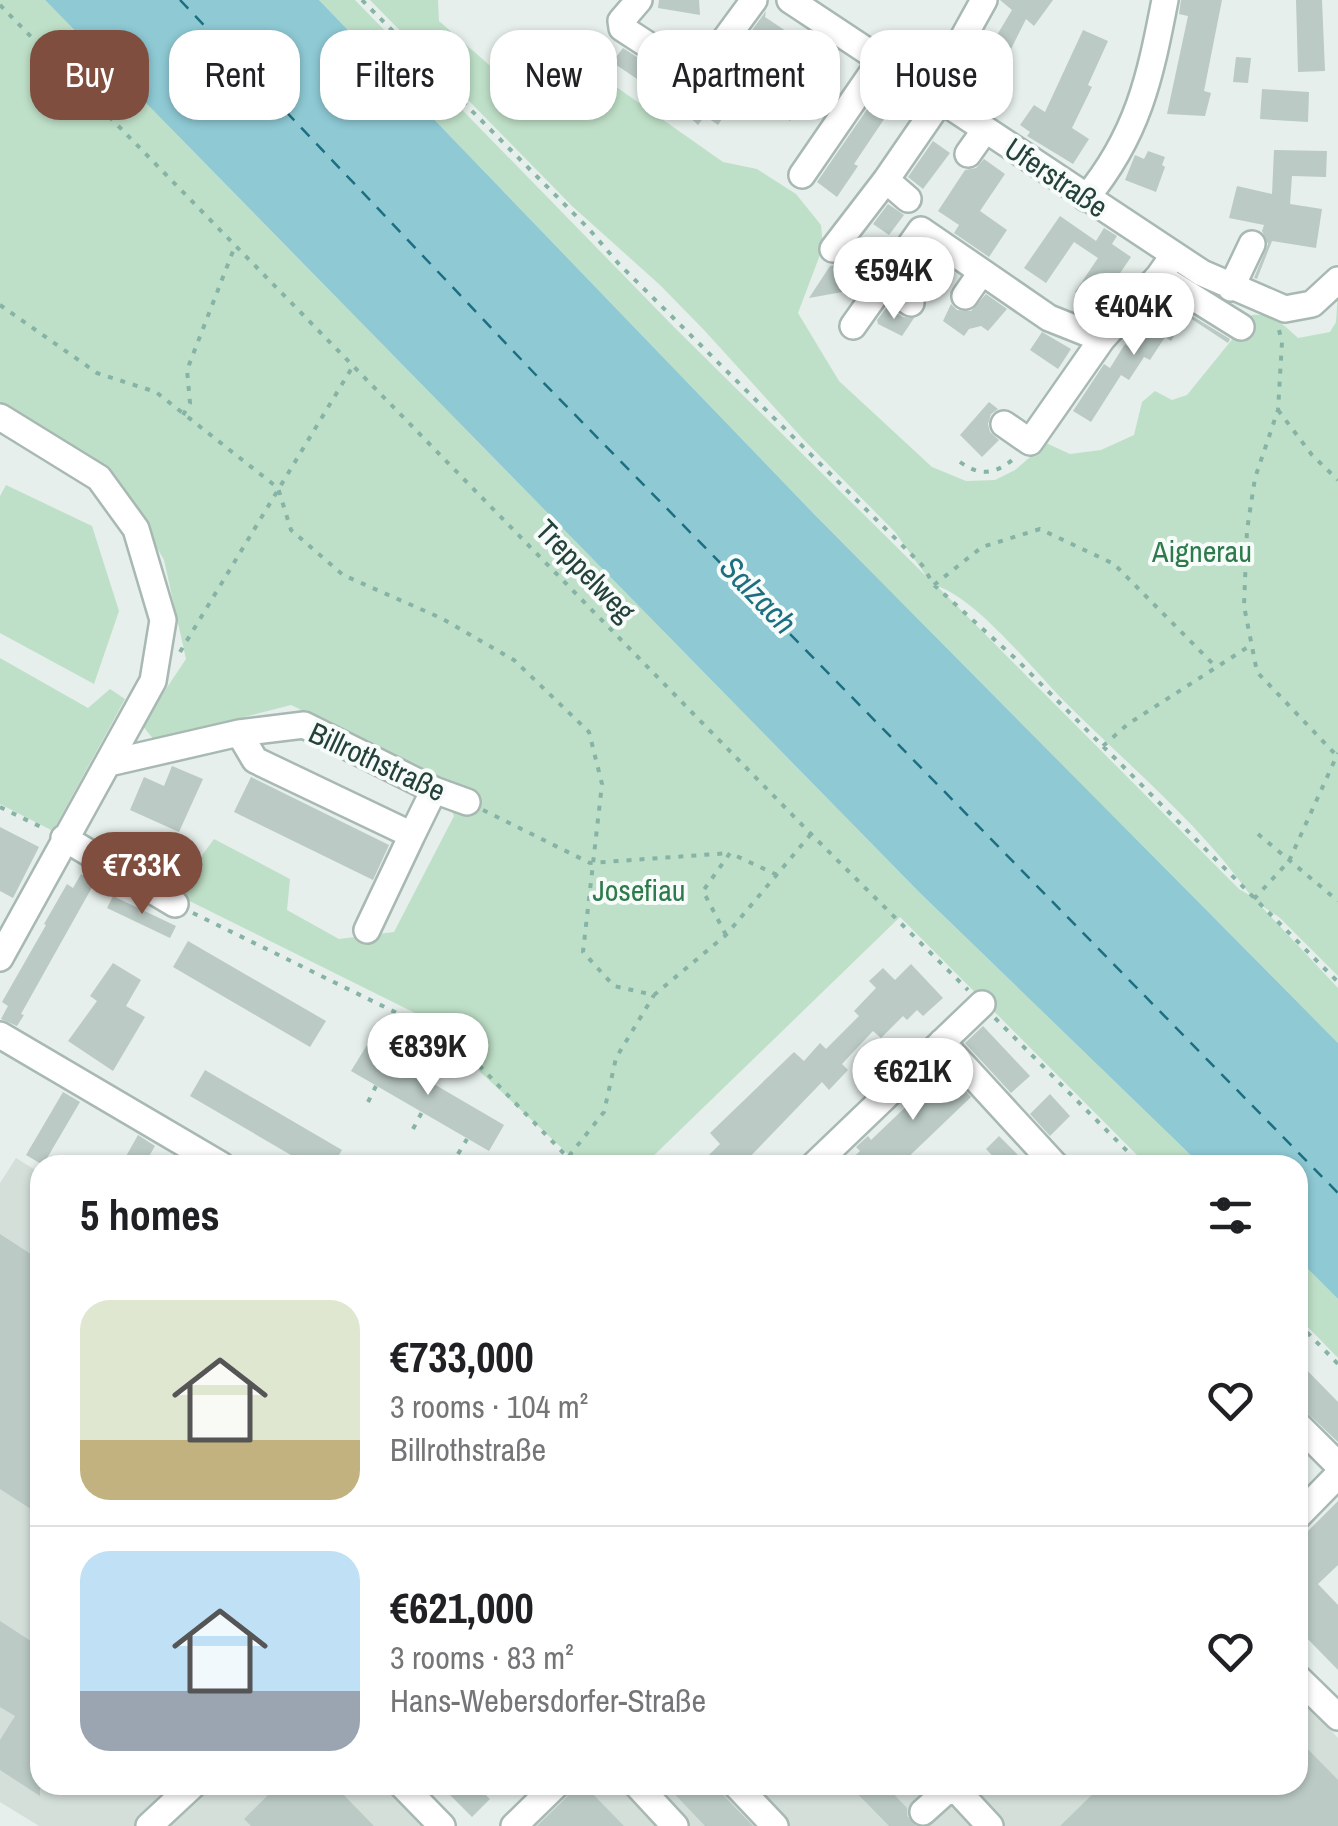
<!DOCTYPE html>
<html lang="en">
<head>
<meta charset="utf-8">
<style>
	:root { --surface:#fff; --page:#f2f2f2; --text:#202124; --muted:#757577; --line:#e0e0e0; --accent:#7f4e3f }
	body { margin:0; font-family:"Archivo Narrow",sans-serif; background:var(--page); color:var(--text); height:100vh; display:flex; flex-direction:column; font-size:38px; white-space:nowrap }
	* { box-sizing:border-box; margin:0 }
	p { font-size:32px; color:var(--muted) }
	.icon { flex:none; width:55px; height:55px; fill:none; stroke:currentColor; stroke-width:2; stroke-linecap:round; stroke-linejoin:round }
	.map { position:relative; flex:1; overflow:hidden }
	.details { position:absolute; left:30px; top:1155px; width:1278px; height:640px; display:flex; flex-direction:column; background:var(--surface); border-radius:30px; box-shadow:0 2px 8px #0004 }
	.details>* { flex:none }
	.guide { position:absolute; left:30px; top:30px; width:1280px; height:90px; display:flex; gap:20px }
	.price { position:absolute; translate:-50% -85px; padding:0 22px; border-radius:35px; background:#fff; color:#222; font-size:32px; line-height:65px; filter:drop-shadow(0 2px 5px #0008) }
	.price::after { content:''; position:absolute; left:50%; top:60px; width:30px; height:22px; margin-left:-15px; background:inherit; clip-path:polygon(0 0,100% 0,50% 100%) }
	.price.active { background:var(--accent); color:#fff }
	ul { padding:0; list-style:none }
	li { display:flex; align-items:center; gap:30px; height:250px; padding:0 50px }
	li+li { border-top:2px solid var(--line) }
	li span { display:grid; place-items:center; flex:none; width:280px; height:200px; border-radius:30px; color:#555 }
	li>.icon { margin-inline-start:auto }
	span .icon { width:120px; height:120px; fill:#fffc; stroke-width:1 }
	li b { font-size:42px }
	h2 { display:flex; justify-content:space-between; align-items:center; height:120px; padding:0 50px; font-size:42px }
	.pill { padding:0 35px; border-radius:30px; background:var(--surface); box-shadow:0 2px 8px #0004; font-size:35px; line-height:90px }
	.pill.active { background:var(--accent); color:#fff }
	.map>svg:first-child { display:block }
</style>
</head>
<body>
<div class="map">
<svg width="1338" height="1826" viewBox="0 0 1338 1826">
	<rect width="100%" height="100%" fill="#e6efeb"/>
	<!-- built -->
	<path fill="#d4dfda" d="M16,1158L40,1173V1785H414L454,1826H39L0,1802V1183Z
		M1298,1695L1338,1738V1826H504L547,1785H1298Z"/>
	<!-- green -->
	<path fill="#bfe0c8" fill-rule="evenodd" d="M0,0H45L920,893L1201,1165H1147L900,917L644,1165H580L419,1015L115,864L113,851L124,838L189,873L214,839L290,879L287,910L339,939L394,932L454,816L437,776L291,705L154,740L142,725L186,659L164,560L115,475L0,405Z
		M319,0H355L675,328L927,577L895,532L803,439L704,330L660,285L572,206L370,0H438L439,21L503,77L551,41L723,162L757,169L796,194L821,225L823,247L798,313L839,381L932,467L966,481L995,480L1015,470L1046,443L1070,454L1101,450L1134,435L1142,402L1155,391L1172,400L1187,395L1252,315C1272,313 1284,325 1298,338L1330,332L1336,322L1338,291V976L1279,917L1259,904L1338,988V1043L814,514ZM937,586C977,599 1034,671 1066,703C1128,765 1200,824 1251,896L1239,889Z
		M6,485L92,526L119,611L94,684L0,633V496Z
		M0,658L88,708L110,689L125,699L53,831L0,804Z
		M1298,1259L1338,1299V1358L1298,1317Z"/>
	<!-- water -->
	<path fill="#8ec9d4" d="M45,0H319L814,514L1338,1043V1299L1298,1259V1165H1201L920,893Z"/>
	<g fill="none" stroke-linecap="round" stroke-linejoin="round">
		<!-- ferry -->
		<path stroke="#1c6f80" stroke-width="2.5" stroke-dasharray="12 10" stroke-linecap="butt" d="M180,0L535,374L1338,1193"/>
	</g>
	<!-- building -->
	<path fill="#bbcac4" d="M659,0H699L700,15L658,8Z
		M1000,0H1053L1034,26L1026,19L1002,67L1011,72L996,98L969,81L983,58L976,54L984,40L991,45L1012,10Z
		M1181,0H1222L1204,91L1211,93L1205,116L1167,114L1188,16L1179,14Z
		M1296,0H1322L1325,71L1298,72Z
		M766,11L765,17L789,33L779,46L773,42L718,125L705,116L698,125L677,106L612,62L623,48L677,83L700,87L720,74Z
		M1083,30L1108,41L1088,85L1092,87L1072,128L1089,139L1073,164L1027,136L1030,132L1020,125L1034,105L1045,112Z
		M1236,57L1251,58L1248,83L1233,82Z
		M807,61L824,69L810,96H807L790,121L774,110L790,85L794,88Z
		M881,89L897,100L854,164L858,166L837,197L817,182Z
		M1262,89L1309,92L1308,122L1260,119Z
		M933,141L950,153L923,189L908,177Z
		M1274,150L1327,151L1326,177L1292,176L1290,204L1322,209L1316,248L1272,241L1257,279L1254,278L1268,244L1262,231L1264,225L1229,218L1237,186L1272,194Z
		M1148,151L1165,157L1162,165L1165,167L1156,192L1125,180L1135,155L1144,159Z
		M984,159L1005,174L980,211L1007,230L989,257L954,233L959,225L938,211L965,170L976,168Z
		M888,204L904,215L889,235L873,224Z
		M1060,216L1096,241L1104,228L1117,236L1112,244L1131,257L1097,307L1075,292L1098,258L1074,242L1046,283L1024,268Z
		M925,252L945,266L933,285L917,275L911,284L906,280Z
		M874,258L878,262L859,289L809,298L830,266Z
		M986,294L1007,309L988,331L981,326L969,329L964,336L943,321L951,304L957,310L971,311Z
		M1167,304L1173,307L1174,305L1230,339L1228,343L1187,316L1171,341L1165,337L1150,360L1144,357L1129,380L1121,375L1091,422L1073,411L1104,364L1110,368L1125,344L1130,348L1145,324L1151,328Z
		M887,307L903,317L914,318L902,336L878,324L877,320Z
		M1042,332L1071,349L1058,369L1030,350Z
		M989,402L998,409L991,414L988,424L990,432L999,440L982,457L960,435Z
		M172,766L203,779L179,832L130,810L144,777L164,786Z
		M251,777L389,845L373,880L234,812Z
		M0,827L39,847L13,898L0,891Z
		M81,874L95,882L21,1014L24,1015L17,1026L1,1019L8,1006L2,1002L46,925L44,924L67,884L73,888Z
		M113,896L176,926L170,938L107,908Z
		M188,941L326,1021L310,1047L173,967Z
		M113,963L141,980L126,1006L145,1017L113,1071L68,1041L97,1001L90,996Z
		M911,964L943,998L923,1016L917,1010L907,1020L903,1016L881,1038L873,1031L842,1064L848,1070L829,1090L822,1082L742,1165H699L720,1144L710,1133L794,1052L804,1061L820,1043L826,1049L859,1016L854,1011L876,988L869,981L883,968L895,980Z
		M983,1026L1030,1076L1011,1093L965,1043Z
		M367,1045L504,1125L489,1151L351,1071Z
		M945,1069L971,1097L900,1165H845L860,1151L856,1147L868,1136L871,1140L915,1098L912,1094L923,1083L927,1087Z
		M205,1070L342,1150L333,1165H308L190,1096Z
		M63,1092L80,1102L43,1165L26,1155Z
		M1050,1094L1070,1116L1050,1136L1030,1114Z
		M138,1135L155,1146L144,1165H121Z
		M999,1136L1028,1165H1001L986,1149Z
		M0,1234L40,1260V1515L0,1489Z
		M1298,1361L1338,1402V1442L1298,1404Z
		M1338,1501V1565L1318,1584L1338,1605V1670L1298,1629V1541Z
		M0,1621L40,1647V1796L0,1770V1740L15,1716L0,1707Z
		M1298,1739L1338,1780V1826H1060L1102,1785H1298Z
		M258,1785H334L374,1826H251L244,1819L268,1795Z
		M440,1785H475L490,1799L472,1817Z
		M572,1785H584L624,1826H537L567,1797Z
		M666,1785H720L724,1796L753,1826H705Z
		M849,1785H885L907,1808V1816L916,1826H889Z"/>
	<g fill="none" stroke-linecap="round" stroke-linejoin="round">
		<!-- minor casing -->
		<g stroke="#a8b8b2" stroke-width="30">
			<path id="minor" d="M639,0L621,21L622,28L685,69L695,72L707,64L754,0
				M790,0L1202,273L1285,309L1312,304L1338,280
				M932,94L984,0
				M968,154L985,130
				M802,175L881,60
				M886,180L908,199
				M1086,198C1138,135 1150,78 1165,0
				M833,249L886,180L941,100
				M1159,276L1241,327
				M882,284L911,303
				M1231,288L1252,244
				M965,296L981,273
				M853,326L921,230L1049,318L1102,339
				M0,417L99,478L136,529L163,620L153,681L0,958
				M1004,424L1030,442L1102,339L1159,276L1173,256
				M239,733L255,760L412,835L434,790
				M109,763L239,733L304,725L434,790L467,802
				M64,838L175,904
				M367,930L412,835
				M0,1035L221,1165
				M942,1042L1055,1165
				M814,1165L982,1004
				M1298,1425L1338,1465
				M1298,1516L1338,1475
				M1298,1678L1338,1717
				M402,1785L442,1826
				M637,1785L675,1826
				M736,1785L775,1826
				M952,1785L990,1826
				M923,1812L952,1786
				M149,1826L193,1785
				M514,1826L556,1785"/>
		</g>
		<!-- path -->
		<path stroke="#86b3a5" stroke-width="4" stroke-dasharray="5 8" stroke-linecap="butt" d="M362,0L589,229L618,263L922,565L934,585L1017,660L1338,982
			M0,5L811,834L968,990
			M0,305L97,373L156,392L278,488L291,530L343,575L441,618L514,660L589,732L602,784L583,952L614,986L654,995L726,935L811,834
			M1279,330L1282,342L1278,410L1255,478L1247,530L1244,606L1257,672L1338,757
			M1278,410L1312,455L1338,480
			M183,415L190,403L187,370L235,246
			M960,462C982,478 998,473 1017,456
			M934,585L982,547L1040,529L1114,564L1216,667
			M180,652L353,366
			M1103,746L1128,724L1251,645
			M0,807L45,829
			M483,810L590,863L730,853
			M1258,834L1338,901
			M1254,899L1289,861L1338,753
			M193,913L405,1017L473,1059L575,1165
			M726,935L703,891L730,853L777,875
			M995,1018L1141,1165
			M368,1102L376,1086
			M413,1129L422,1112
			M458,1154L467,1139
			M569,1156L604,1112L616,1058L654,995
			M1298,1323L1338,1364"/>
		<!-- minor -->
		<use href="#minor" stroke="#fff" stroke-width="25"/>
	</g>
	<g text-anchor="middle" stroke-width="8" stroke-linejoin="round" paint-order="stroke">
		<!-- street labels -->
		<g font-size="30" fill="#24423a" stroke="#f7fbf9">
			<text transform="translate(1056 178) rotate(34)" y="10">Uferstraße</text>
			<text transform="translate(585 571) rotate(46)" y="10">Treppelweg</text>
			<text transform="translate(377 762) rotate(25)" y="10">Billrothstraße</text>
		</g>
		<!-- park labels -->
		<g font-size="30" fill="#2d7a4b" stroke="#f7fbf9">
			<text x="1202" y="562">Aignerau</text>
			<text x="639" y="901">Josefiau</text>
		</g>
		<!-- water labels -->
		<g font-size="32" font-style="italic" fill="#1c6f80" stroke="#f7fbf9">
			<text transform="translate(758 595) rotate(46)" y="11">Salzach</text>
		</g>
	</g>
</svg>
<b class="price" style="left:894px;top:322px">€594K</b>
<b class="price" style="left:1134px;top:358px">€404K</b>
<b class="price active" style="left:142px;top:917px">€733K</b>
<b class="price" style="left:428px;top:1098px">€839K</b>
<b class="price" style="left:913px;top:1123px">€621K</b>
<div class="guide">
<a class="pill active">Buy</a>
<a class="pill">Rent</a>
<a class="pill">Filters</a>
<a class="pill">New</a>
<a class="pill">Apartment</a>
<a class="pill">House</a>
</div>
<section class="details">
<h2>5 homes<svg class="icon" aria-label="filters" viewBox="0 0 24 24"><path d="M4 7h16M4 17h16"/><circle cx="9" cy="7" r="2"/><circle cx="15" cy="17" r="2"/></svg></h2>
<ul>
<li><span style="background:linear-gradient(#dfe7d0 70%,#c2b280 0)"><svg class="icon" aria-label="home" viewBox="0 0 24 24"><path d="M3 11l9-7 9 7M6 9v11h12V9"/></svg></span><div><b>€733,000</b><p>3 rooms · 104 m²</p><p>Billrothstraße</p></div><svg class="icon" aria-label="heart" viewBox="0 0 24 24"><path d="M12 20l-8-8c-3-5 5-10 8-4 3-6 11-1 8 4z"/></svg></li>
<li><span style="background:linear-gradient(#bfe0f5 70%,#9aa5b1 0)"><svg class="icon" aria-label="home" viewBox="0 0 24 24"><path d="M3 11l9-7 9 7M6 9v11h12V9"/></svg></span><div><b>€621,000</b><p>3 rooms · 83 m²</p><p>Hans-Webersdorfer-Straße</p></div><svg class="icon" aria-label="heart" viewBox="0 0 24 24"><path d="M12 20l-8-8c-3-5 5-10 8-4 3-6 11-1 8 4z"/></svg></li>
</ul>
</section>
</div>
</body>
</html>
